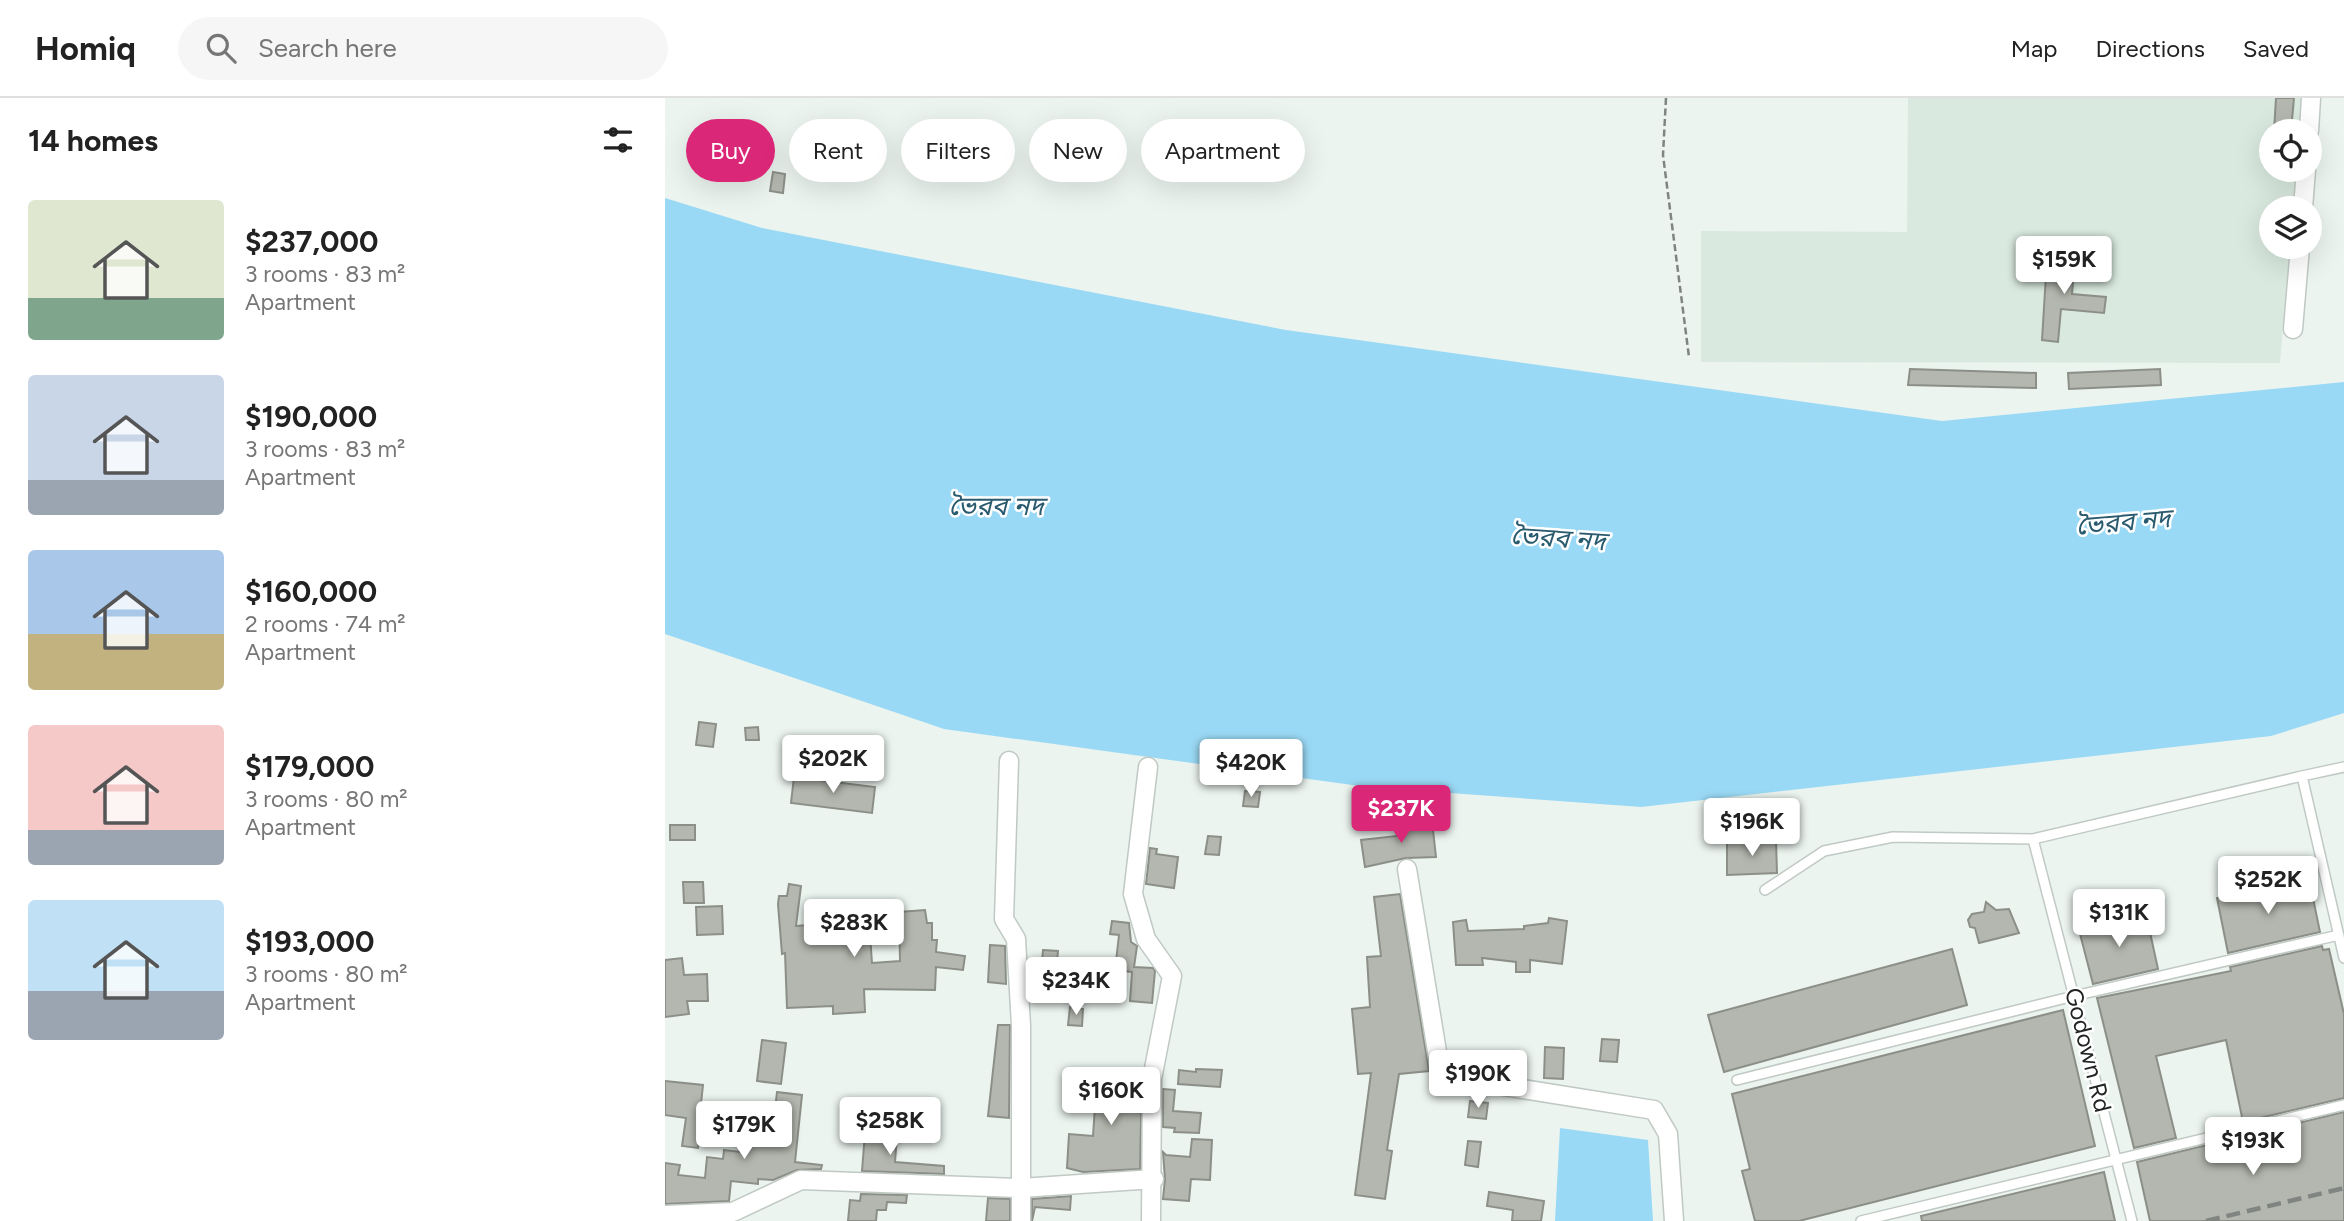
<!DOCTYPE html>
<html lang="en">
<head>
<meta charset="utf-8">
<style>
	:root { --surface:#fff; --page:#f6f6f6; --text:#222; --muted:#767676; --line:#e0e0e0; --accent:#db2777 }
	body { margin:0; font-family:Figtree,"Noto Sans Bengali",sans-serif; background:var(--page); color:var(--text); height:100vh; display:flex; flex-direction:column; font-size:26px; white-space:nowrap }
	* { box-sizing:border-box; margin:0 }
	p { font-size:23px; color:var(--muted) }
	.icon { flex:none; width:38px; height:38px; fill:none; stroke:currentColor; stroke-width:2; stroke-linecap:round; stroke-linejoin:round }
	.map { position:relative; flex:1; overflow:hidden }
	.panel { display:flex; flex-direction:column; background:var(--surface); width:665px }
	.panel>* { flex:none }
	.guide { position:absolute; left:21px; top:21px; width:665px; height:63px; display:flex; gap:14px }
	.buttons { position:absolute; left:1594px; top:21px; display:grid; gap:14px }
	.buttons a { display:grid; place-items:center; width:63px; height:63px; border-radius:50%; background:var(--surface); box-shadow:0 7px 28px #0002; font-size:35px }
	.price { position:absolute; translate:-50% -60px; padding:0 16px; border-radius:7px; background:#fff; color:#222; font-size:23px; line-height:46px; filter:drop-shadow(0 2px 4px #0008) }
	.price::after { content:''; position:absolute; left:50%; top:42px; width:21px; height:16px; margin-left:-10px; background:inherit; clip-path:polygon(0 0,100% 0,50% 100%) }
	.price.current { background:var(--accent); color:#fff }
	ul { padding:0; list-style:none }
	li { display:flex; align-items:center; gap:21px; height:175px; padding:0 28px }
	li span { display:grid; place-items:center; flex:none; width:196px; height:140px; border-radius:7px; color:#555 }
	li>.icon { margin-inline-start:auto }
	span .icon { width:84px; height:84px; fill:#fffc; stroke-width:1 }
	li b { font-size:30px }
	h2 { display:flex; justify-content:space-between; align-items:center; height:84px; padding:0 28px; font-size:30px }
	.tag { padding:0 24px; border-radius:32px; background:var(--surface); box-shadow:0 7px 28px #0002; font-size:24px; line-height:63px }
	.tag.current { background:var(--accent); color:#fff }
	header { display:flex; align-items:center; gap:42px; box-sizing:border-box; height:98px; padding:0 35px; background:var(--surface); border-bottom:2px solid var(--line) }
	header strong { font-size:33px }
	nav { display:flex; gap:38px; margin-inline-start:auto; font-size:24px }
	.search { width:490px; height:63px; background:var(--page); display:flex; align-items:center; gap:18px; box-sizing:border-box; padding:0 24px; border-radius:38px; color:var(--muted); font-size:26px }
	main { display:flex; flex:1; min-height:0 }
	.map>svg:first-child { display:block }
</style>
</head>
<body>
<header>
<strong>Homiq</strong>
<div class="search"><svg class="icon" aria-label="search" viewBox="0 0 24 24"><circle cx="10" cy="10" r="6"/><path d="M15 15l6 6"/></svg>Search here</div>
<nav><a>Map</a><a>Directions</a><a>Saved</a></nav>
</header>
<main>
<section class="panel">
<h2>14 homes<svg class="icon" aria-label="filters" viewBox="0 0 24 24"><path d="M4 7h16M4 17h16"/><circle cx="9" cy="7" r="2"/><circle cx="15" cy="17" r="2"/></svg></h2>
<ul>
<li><span style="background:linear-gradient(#dfe7d0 70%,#7fa58c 0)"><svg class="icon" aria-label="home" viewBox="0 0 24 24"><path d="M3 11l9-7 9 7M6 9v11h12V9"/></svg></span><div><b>$237,000</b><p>3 rooms · 83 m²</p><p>Apartment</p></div></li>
<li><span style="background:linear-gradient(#c9d6e8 75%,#9aa5b1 0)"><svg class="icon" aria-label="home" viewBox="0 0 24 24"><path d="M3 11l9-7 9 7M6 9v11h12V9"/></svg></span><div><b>$190,000</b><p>3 rooms · 83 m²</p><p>Apartment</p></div></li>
<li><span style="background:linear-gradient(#a9c7e8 60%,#c2b280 0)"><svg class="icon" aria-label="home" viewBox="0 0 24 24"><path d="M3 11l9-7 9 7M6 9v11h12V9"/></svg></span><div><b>$160,000</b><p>2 rooms · 74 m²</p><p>Apartment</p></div></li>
<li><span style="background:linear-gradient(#f6c9c9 75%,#9aa5b1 0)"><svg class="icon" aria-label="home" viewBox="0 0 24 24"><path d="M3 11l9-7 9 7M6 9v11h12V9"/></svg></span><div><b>$179,000</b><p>3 rooms · 80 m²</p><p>Apartment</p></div></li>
<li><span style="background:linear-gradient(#bfe0f5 65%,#9aa5b1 0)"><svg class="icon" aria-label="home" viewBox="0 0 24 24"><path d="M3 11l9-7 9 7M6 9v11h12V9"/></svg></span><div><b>$193,000</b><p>3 rooms · 80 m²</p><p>Apartment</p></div></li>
</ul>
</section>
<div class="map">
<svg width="1679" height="1123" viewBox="0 0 1679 1123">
	<rect width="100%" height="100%" fill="#ebf4ef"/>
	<!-- built -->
	<path fill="#d9e9df" d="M1243,0H1636L1634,33H1606V72H1631L1628,110H1606V149H1625L1615,265L1036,264V133L1242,134Z"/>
	<!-- water -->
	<path fill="#9ad9f5" d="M0,100L97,130L621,232L1277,323L1679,284V615L1606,638L976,709L702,689L279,631L0,536Z
		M895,1030L983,1042L988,1123H890Z"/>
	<!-- building -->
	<path fill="#b4b7af" stroke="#8c8f87" stroke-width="2" d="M1611,0H1629L1626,33H1609Z
		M108,74L120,76L118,95L105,93Z
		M1398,157L1410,158L1407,196L1441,199L1439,215L1396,211L1393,244L1377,242L1382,160L1398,162Z
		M1245,271L1371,275V290L1243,287Z
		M1495,271L1496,287L1404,291L1403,275Z
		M34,624L51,626L48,649L31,647Z
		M93,629L94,642H81L80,630Z
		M129,679L210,689L207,715L126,705Z
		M580,693L595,694L593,709L578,708Z
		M767,723L771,759L741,760L700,769L696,742L732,738L730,728Z
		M5,727H30V742H5Z
		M543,738L556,739L554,757L540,756Z
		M1111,742L1112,775L1062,777V744Z
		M485,750L492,751L491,756L513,759L509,790L481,786Z
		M1644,781L1655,834L1563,855L1552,800Z
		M18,784H38L39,805H19Z
		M124,786L136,788L131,828L204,822L207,865L235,863L234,814L260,812L262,825H267V842H272L271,854L300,858L298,872L271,869L270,892L199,891L200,914L168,916V908L122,910L120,855L117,856L113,806L114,798H122Z
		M735,796L764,973L734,976L722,1052L727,1053L720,1101L690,1097L706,975L693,976L687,911L705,909L702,859L716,858L709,799Z
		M1321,804L1331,812L1344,811L1354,835L1314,845L1310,830L1305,829L1303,822L1307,816L1319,814Z
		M57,808L58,836L32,837L31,809Z
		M1481,816L1493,871L1428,886L1414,832Z
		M884,820L902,823L897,866L865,862V874H851V864L817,860L818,867H791L788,824L801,822L803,833L859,831V828L883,825Z
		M447,823L464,825L466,844L472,848L469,869L488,870L490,873L487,905L465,903L467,874L450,872L454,837L445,836Z
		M325,847L340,848L341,886L323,884Z
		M1657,848L1658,852L1664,851L1679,916V1000L1578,1024L1561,942L1491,958L1511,1040L1469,1050L1432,900L1566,873L1565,869Z
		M1287,851L1302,907L1059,974L1043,917Z
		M378,852L393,853L391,874L376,873Z
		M17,860L19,877L42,876L43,903H22L24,916L0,919V862Z
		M405,909L418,911L417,928L403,927Z
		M1398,912L1430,1048L1134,1123H1090L1077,1073L1085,1071L1067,996Z
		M333,927H345L344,1020L323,1018Z
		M937,941L954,942L952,964L935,963Z
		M97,942L121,945L116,986L92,983Z
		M880,949L899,950L898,981L879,980Z
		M531,971L557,972L555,989L513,986L514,972L531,974Z
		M470,973L477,974L475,1071L418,1074L402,1070L404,1036L428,1038L430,1008H423L425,978L470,979Z
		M0,983L38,987L36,1006L57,1009L55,1030L36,1028L33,1050L17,1048L21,1020L0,1017Z
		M498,991L510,992L508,1013L536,1015L534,1035L509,1034L510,1030L498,1029Z
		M112,994L137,997L130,1064L157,1067L156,1071L132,1072L108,1082L93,1081V1086L66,1083L64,1103L0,1106V1065L15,1067L13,1077L40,1080L42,1059L58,1061L59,1052L76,1054L78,1044L106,1047Z
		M805,1003L823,1005L821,1021L803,1019Z
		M1679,1014V1123H1485L1472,1064Z
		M200,1035L232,1038L230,1064L279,1068V1076L197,1073Z
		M527,1041L547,1042L545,1082L526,1081L524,1103L498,1101L500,1081L498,1054L501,1057L525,1059Z
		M803,1043L816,1044L813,1069L800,1067Z
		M1439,1074L1450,1123H1257L1256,1118Z
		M824,1094L879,1103L876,1123H847L848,1112L822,1108Z
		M196,1096L242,1097L241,1105L222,1104L221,1112H212L211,1123H183L185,1102L195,1103Z
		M406,1098L405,1112L370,1109L367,1123V1101Z
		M323,1100L345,1101V1123H321Z"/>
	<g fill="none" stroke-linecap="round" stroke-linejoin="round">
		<!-- service casing -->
		<g stroke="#c0c9c3" stroke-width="12">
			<path id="service" d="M1679,669L1637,678L1679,860
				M1368,741L1467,1123
				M1100,792L1159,753L1228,739L1368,741L1637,678
				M1072,982L1409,898L1674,837
				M1196,1123L1679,1007"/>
		</g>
		<!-- minor casing -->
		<g stroke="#c0c9c3" stroke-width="21">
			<path id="minor" d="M1644,33L1646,0
				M1638,110L1641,72
				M1628,231L1635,149
				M344,663L339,821L351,841L356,928V1123
				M483,669L468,796L481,841L507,878L487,981L486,1123
				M742,771L776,978L989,1012L1003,1036L1009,1123
				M0,1117L68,1114L136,1082L356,1090L489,1081"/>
		</g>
		<!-- path -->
		<path stroke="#7f8481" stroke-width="2.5" stroke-dasharray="7 3.5" stroke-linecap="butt" d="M1001,0L998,57L1024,259"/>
		<!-- service -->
		<use href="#service" stroke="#fff" stroke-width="9"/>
		<!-- minor -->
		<use href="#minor" stroke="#fff" stroke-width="18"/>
		<!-- rail -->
		<path stroke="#808582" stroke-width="4.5" stroke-dasharray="14 7" stroke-linecap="butt" d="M1541,1123L1679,1090"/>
	</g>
	<g text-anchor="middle" stroke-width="5" stroke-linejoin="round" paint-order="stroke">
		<!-- street labels -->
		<g font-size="24" fill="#222523" stroke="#fff">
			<text transform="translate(1423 952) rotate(76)" y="8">Godown Rd</text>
		</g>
		<!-- water labels -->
		<g font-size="26" font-style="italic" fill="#295a6e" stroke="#fff">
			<text x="331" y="417">ভৈরব নদ</text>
			<text transform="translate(1458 424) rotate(-5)" y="9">ভৈরব নদ</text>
			<text transform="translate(893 440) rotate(4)" y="9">ভৈরব নদ</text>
		</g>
	</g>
</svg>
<div class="buttons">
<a><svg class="icon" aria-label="locate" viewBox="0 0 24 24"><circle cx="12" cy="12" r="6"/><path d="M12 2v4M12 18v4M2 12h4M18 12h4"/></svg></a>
<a><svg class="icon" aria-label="layers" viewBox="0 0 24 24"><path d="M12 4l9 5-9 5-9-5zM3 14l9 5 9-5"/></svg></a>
</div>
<b class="price" style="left:1399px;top:198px">$159K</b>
<b class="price" style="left:168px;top:697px">$202K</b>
<b class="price" style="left:586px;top:701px">$420K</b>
<b class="price current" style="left:736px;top:747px">$237K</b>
<b class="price" style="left:1087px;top:760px">$196K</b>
<b class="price" style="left:1603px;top:818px">$252K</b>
<b class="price" style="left:1454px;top:851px">$131K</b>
<b class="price" style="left:189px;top:861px">$283K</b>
<b class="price" style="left:411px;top:919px">$234K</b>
<b class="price" style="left:813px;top:1012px">$190K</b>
<b class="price" style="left:446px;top:1029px">$160K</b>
<b class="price" style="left:225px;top:1059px">$258K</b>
<b class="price" style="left:79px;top:1063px">$179K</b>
<b class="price" style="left:1588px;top:1079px">$193K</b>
<div class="guide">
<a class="tag current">Buy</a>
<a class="tag">Rent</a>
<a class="tag">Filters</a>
<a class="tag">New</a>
<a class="tag">Apartment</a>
</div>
</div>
</main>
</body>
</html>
